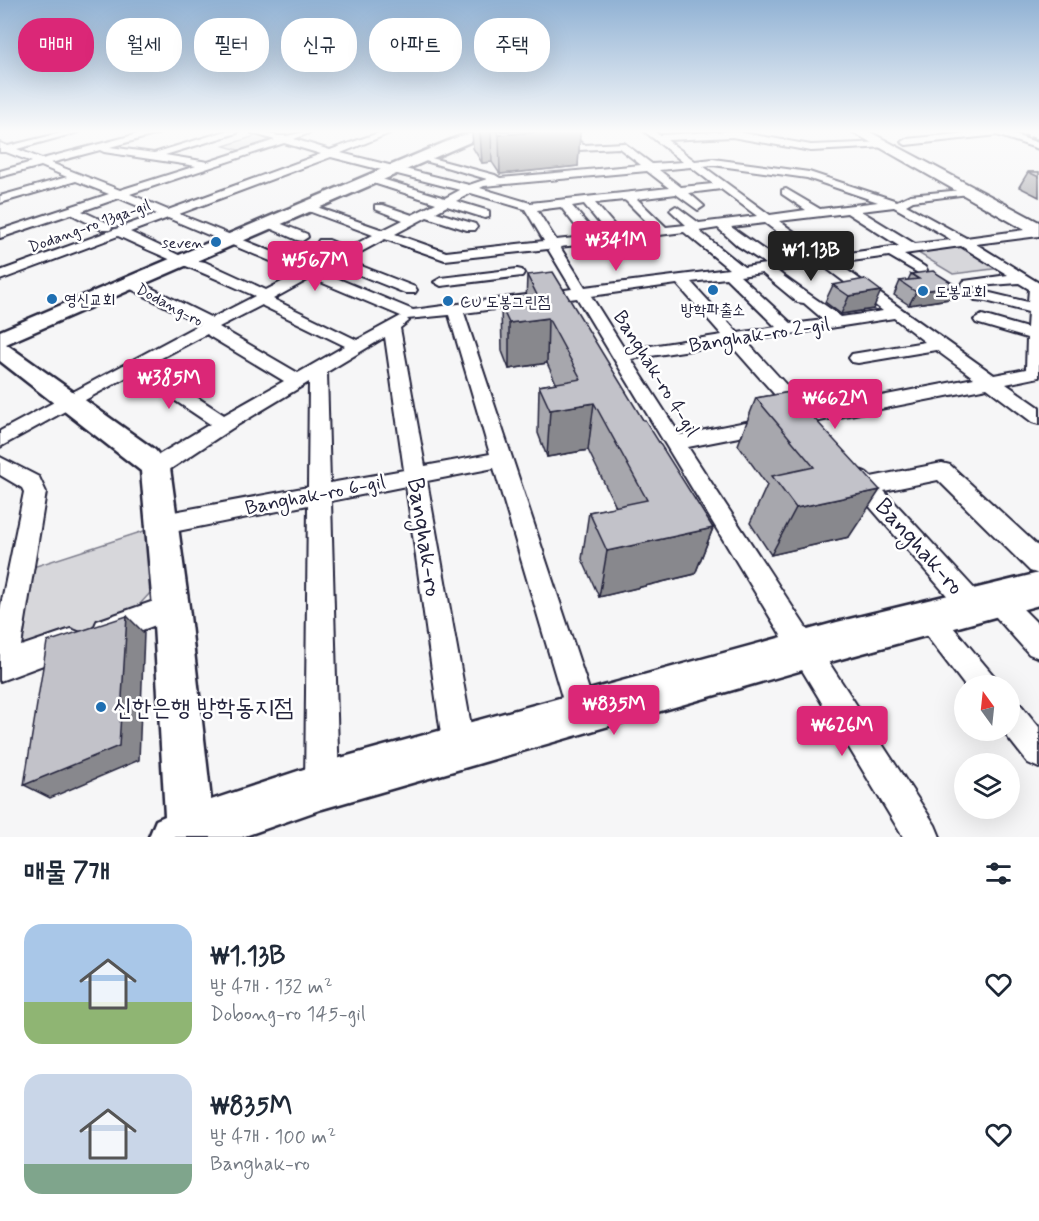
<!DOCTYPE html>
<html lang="ko">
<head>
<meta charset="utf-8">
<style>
	:root { --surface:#fff; --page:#f6f6f7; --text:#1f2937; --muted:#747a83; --accent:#db2777 }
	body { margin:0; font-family:Mynerve,"Poor Story",sans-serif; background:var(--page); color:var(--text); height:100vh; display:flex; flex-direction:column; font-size:22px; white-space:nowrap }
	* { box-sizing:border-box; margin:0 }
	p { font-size:20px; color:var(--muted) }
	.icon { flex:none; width:33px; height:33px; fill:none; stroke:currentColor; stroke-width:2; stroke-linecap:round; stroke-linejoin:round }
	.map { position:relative; height:837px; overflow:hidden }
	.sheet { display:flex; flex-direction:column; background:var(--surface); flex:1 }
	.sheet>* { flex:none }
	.banner { position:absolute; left:18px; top:18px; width:600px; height:54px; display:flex; gap:12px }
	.needle { width:39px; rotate:345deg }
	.buttons { position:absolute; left:954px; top:675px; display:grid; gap:12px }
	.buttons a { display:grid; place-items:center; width:66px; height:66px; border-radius:50%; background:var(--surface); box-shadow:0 6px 24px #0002; font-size:30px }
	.price { position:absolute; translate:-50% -51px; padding:0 14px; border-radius:6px; background:var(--accent); color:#fff; font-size:20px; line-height:39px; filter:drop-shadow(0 2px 3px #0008) }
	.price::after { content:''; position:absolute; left:50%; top:36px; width:18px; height:14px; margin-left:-9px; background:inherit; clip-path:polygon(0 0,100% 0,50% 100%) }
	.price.current { background:#222; color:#fff }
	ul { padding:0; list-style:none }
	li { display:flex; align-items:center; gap:18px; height:150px; padding:0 24px }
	li span { display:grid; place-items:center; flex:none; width:168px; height:120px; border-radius:18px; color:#555 }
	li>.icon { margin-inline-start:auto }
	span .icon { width:72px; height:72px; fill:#fffc; stroke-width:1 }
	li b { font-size:26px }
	h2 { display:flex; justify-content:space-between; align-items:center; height:72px; padding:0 24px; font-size:26px }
	.chip { padding:0 21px; border-radius:24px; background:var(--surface); box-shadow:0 6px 24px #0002; font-size:21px; line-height:54px }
	.chip.current { background:var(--accent); color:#fff }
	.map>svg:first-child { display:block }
</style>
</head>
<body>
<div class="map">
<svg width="1039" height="837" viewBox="0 0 1039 837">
	<rect width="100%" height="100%" fill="#f6f6f7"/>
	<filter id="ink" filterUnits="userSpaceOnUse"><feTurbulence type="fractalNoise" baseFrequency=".0167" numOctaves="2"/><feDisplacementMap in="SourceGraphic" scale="12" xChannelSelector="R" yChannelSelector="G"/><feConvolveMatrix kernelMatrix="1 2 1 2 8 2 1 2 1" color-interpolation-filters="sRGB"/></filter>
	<g filter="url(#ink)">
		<!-- green -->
		<path fill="#d7d7db" stroke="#7c7c8b" stroke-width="1.5" d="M261,134L273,138L272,141L242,151L224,146Z
			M957,247H964L1001,268L953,274L918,253Z
			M156,527L160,582L131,614L20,652L33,567Z"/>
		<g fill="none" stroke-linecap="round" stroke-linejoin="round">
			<!-- street-tunnel -->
			<path stroke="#ccccd1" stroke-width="10" stroke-dasharray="10 5" stroke-linecap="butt" d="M1004,132L1017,131"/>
			<!-- street casing -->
			<g stroke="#22223b" stroke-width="4">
				<path id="street" d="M69,131H82L17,149L42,159L149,131H162L161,133L110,147L154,153L226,131H238L237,133L165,155L208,162L275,140L252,133L251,131C262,131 275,137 285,136C295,135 303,131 314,131L294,139L330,150L384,131H395L341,153L469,185L487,179L415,158L420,155L495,175L500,178L641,165L619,148L578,150L560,131H569L583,145L624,143L652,164L683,162L644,131H653L660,135L732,131L811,145L884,142L889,145L887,147L811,151L732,137L667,140L695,161L713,159L809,172L897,201L910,195L972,189V193L968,194L913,201L906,205L966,238L1039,228V236L976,244L1039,283V377L1006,384L1039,407V424L1032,422L987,388L688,447L935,825L940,837H903L577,298L464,313L597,714L593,725L582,729L571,725L567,714L494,468L427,481L475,748L470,759L459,764L448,759L443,748L406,486L331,501L339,786L334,798L322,803L310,798L305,786L308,505L163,534L155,531L151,524L155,517L163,514L308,487L309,382L231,429L163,474L155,476L147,474L144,468L147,462L210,424L134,373L0,447V431L200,324L125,286L123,283L125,280H135L212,318L255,296C210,275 164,258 118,236L0,280V271L157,214L119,198L82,211L110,224L112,227L110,230H102L71,214L0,238V230L109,194L76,181L0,203V196L67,177L41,166L0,177V171L32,162L6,152H0V143L8,146ZM284,143L321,154L168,210L130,194ZM100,150L104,152L196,166L120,190L51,163ZM331,157L460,190L445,198L375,177H367V181L436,203L412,215L383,205H375V209L403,220L383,230L311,205H303V209L373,235L348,248L329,240H319L317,243L337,253L310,267L179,214ZM713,165L807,178L878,202L820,209L786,189L782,190V194L806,210L770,215L703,166ZM691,167L713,184L681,187L659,170ZM647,171L669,188L530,203L480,188L484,186ZM721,189L757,216L699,223L676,206L670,210L686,225L666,227L637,199L676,194L698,210L704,206L689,193ZM471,193L525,209L544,241L446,252L395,234L427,217L467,230H475L477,227L475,224L436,212L447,206L485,218L489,217V211L456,201ZM624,200L626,201L653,228L620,232L595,203ZM584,204L608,234L597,235L572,206ZM561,207L584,237L556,240L537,210ZM894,207L947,237L951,240L915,244L861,211ZM847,213L899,246L828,256L779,221ZM168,218L299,273L266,290L205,262L185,258L130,232ZM765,223L812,258L781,262L731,227ZM718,228L738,246L766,264L744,267L699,231ZM684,232L729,269L585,287L560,247ZM385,239L445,260L548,249L572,289L413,310L322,272L335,265L405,293H415L417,290L415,287L346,260ZM961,246L1008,275L964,281L962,284L964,287L1019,283L1029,289L1028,302L986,292L975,294L972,297L975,300L986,301L1028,312L1027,328L982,315L974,320L976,323L1027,338L1026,369L994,375L837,263L889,256L920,274L925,273L927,270L925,267L904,254ZM822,265L883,311L841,317C819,300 798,288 777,271ZM762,273L797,302L804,303L824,320L792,324L740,276ZM311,278L401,316L357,340L273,299ZM726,278L776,327L738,333L691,282ZM677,284L722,335L625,350L591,296ZM262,305L263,306L345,346L298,373L219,327ZM449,315L490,454L425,466L400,328L409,321L407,319ZM894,318L925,342L852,354L849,358L852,362L858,363L936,350L974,378L809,410L746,341ZM207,334L209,336L284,381L224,415L148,365ZM385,337L404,470L330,483L327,372ZM730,344L791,413L680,435L631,359Z
					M988,131H1008V133L1039,143V149L997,135L906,145L901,142L906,139Z
					M269,219L307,234L308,237L302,241L297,240L265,226L263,223L265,220Z
					M517,269L522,270L524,273L522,276L441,286L434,282L441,278Z
					M0,457L39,477L46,492L21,646L71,629L81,633L85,642L81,651L0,681V610L24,492L22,488L0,475Z
					M942,463L950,465L1039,547V574L1030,571L938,480L884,491L982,597L986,606L982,615L973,618L964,615L858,493L848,478L851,472C860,469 865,470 871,477Z
					M997,588L1006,592L1039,625V658L1029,654L988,608L984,600L988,592Z
					M171,595L180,598L184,607L180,616L107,643L97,639L93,630L97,621Z
					M928,604L937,608L994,676L998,686H965L919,626L915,617L919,608Z
					M1010,701L1021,705L1039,727V768L1028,763L1002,730H1010Z"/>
			</g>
			<!-- secondary casing -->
			<g stroke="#22223b" stroke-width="5">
				<path id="secondary" d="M482,131H501L499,134L470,142L6,344L155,450L170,468L189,607L211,800L322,763L837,622L1039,573V605L837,660L322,809L242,837H149L156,820L165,816L153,607L141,471L0,361V331L460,136Z"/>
			</g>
			<!-- primary casing -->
			<g stroke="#22223b" stroke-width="4">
				<path id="primary" d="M851,131H868L1039,222V236L1032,234Z"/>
			</g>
			<!-- street -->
			<use href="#street" fill="#fff" fill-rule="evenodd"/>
			<!-- secondary -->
			<use href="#secondary" fill="#fff" fill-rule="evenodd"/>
			<!-- primary -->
			<use href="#primary" fill="#fff" fill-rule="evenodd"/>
			<!-- rail -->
			<path stroke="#22223b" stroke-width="2" stroke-dasharray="4.5 2" stroke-linecap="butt" d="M1011,131L1039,140"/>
		</g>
		<!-- wall -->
		<path fill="#a7a7ad" stroke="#22223b" stroke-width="1.5" d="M472,131H580L578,166L500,174L492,162L482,163L473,148Z
			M1028,172H1039V197L1019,187Z
			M911,274L949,299L909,305L894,295L900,281L908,280Z
			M527,275L643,420L713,528L695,574L599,597L582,559L589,512L616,507L588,450L547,457L538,433L539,386L556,383L547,363L509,369L502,351L501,306L526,303Z
			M833,285L873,309L841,314L825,302Z
			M790,392L849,537L771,555L750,523L767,485L738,445L756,398Z"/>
		<!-- shaded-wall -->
		<path fill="#88888d" stroke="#22223b" stroke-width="1.5" d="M480,131H491L492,162L482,163Z
			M550,131H580L578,166L500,174L499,135Z
			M957,286L949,299L909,305L916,292Z
			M881,291L873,309L841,314L849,296Z
			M548,318L547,363L509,369V323Z
			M594,403L588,450L547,457L550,410Z
			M880,490L849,537L771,555L796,508Z
			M713,528L695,574L599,597L607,551Z
			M127,616L144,633L139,760L50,798L24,785Z"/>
		<!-- building -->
		<path fill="#c2c2c9" stroke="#22223b" stroke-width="1.5" d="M496,131H550L499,135Z
			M1028,172H1039V177Z
			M933,271L957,286L916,292L900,281L919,279L911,274Z
			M553,272L643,420H645L713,528L607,551L589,512L647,500L594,403L550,410L539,386L581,379L548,318L509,323L501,306L540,301L527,275Z
			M865,279L881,291L849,296L833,285Z
			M790,392L880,490L796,508L772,476L814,467L756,398Z
			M127,616L119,746L24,785L47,642Z"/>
	</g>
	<!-- sky -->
	<linearGradient id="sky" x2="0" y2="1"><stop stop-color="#91b2d4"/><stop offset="0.53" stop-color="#fbfbfb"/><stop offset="1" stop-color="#fbfbfb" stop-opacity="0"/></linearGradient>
	<rect width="1039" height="248" fill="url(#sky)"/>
	<!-- markers -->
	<g fill="#1f6fb2" stroke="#fff" stroke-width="2">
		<circle cx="216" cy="242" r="6"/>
		<circle cx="713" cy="290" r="6"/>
		<circle cx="923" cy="291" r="6"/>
		<circle cx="52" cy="299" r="6"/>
		<circle cx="448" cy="301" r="6"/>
		<circle cx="101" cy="707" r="6"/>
	</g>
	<g text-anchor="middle" stroke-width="5" stroke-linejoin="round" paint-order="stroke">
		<!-- far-street labels -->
		<g font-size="16" fill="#22223b" stroke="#fff">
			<text transform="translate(89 225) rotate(-20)" y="6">Dodang-ro 13ga-gil</text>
			<text transform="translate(170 304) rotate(28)" y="6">Dodang-ro</text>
		</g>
		<!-- far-poi labels -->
		<g font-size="16" fill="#22223b" stroke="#fff" text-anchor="start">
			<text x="204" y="248" text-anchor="end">seven</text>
			<text x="935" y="297">도봉교회</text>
			<text x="64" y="305">영신교회</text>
			<text x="460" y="307">CU 도봉그린점</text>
			<text x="713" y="315" text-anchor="middle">방학파출소</text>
		</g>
		<!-- street labels -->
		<g font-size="20" fill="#22223b" stroke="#fff">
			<text transform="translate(759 334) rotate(-9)" y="7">Banghak-ro 2-gil</text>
			<text transform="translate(657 373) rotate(58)" y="7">Banghak-ro 4-gil</text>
			<text transform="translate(315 494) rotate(-11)" y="7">Banghak-ro 6-gil</text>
		</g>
		<!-- near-street labels -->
		<g font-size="24" fill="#22223b" stroke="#fff">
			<text transform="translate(425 537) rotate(81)" y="8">Banghak-ro</text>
			<text transform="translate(920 546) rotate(48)" y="8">Banghak-ro</text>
		</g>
		<!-- near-poi labels -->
		<g font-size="24" fill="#22223b" stroke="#fff" text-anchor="start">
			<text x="113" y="715">신한은행 방학동지점</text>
		</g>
	</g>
</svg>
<div class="buttons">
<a><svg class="needle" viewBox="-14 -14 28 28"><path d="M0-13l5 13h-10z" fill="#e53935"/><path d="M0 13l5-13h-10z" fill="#747a83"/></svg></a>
<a><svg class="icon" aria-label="layers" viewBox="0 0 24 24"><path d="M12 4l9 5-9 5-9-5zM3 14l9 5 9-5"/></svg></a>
</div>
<b class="price" style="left:616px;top:272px">₩341M</b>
<b class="price current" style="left:811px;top:282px">₩1.13B</b>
<b class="price" style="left:315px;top:292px">₩567M</b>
<b class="price" style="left:169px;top:410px">₩385M</b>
<b class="price" style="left:835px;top:430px">₩662M</b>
<b class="price" style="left:614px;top:736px">₩835M</b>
<b class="price" style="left:842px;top:757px">₩626M</b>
<div class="banner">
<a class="chip current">매매</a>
<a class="chip">월세</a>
<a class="chip">필터</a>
<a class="chip">신규</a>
<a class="chip">아파트</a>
<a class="chip">주택</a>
</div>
</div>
<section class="sheet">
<h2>매물 7개<svg class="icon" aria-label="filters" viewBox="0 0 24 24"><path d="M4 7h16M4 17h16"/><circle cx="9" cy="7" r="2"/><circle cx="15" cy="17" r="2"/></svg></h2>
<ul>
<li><span style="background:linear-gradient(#a9c7e8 65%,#8fb573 0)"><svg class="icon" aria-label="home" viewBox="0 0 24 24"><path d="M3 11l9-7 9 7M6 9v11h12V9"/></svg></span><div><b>₩1.13B</b><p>방 4개 · 132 m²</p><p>Dobong-ro 145-gil</p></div><svg class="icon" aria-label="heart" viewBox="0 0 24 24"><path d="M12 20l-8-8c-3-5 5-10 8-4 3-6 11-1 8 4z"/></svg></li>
<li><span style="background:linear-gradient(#c9d6e8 75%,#7fa58c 0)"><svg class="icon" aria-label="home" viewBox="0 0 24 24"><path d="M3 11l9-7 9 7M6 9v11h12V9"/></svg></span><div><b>₩835M</b><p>방 4개 · 100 m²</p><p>Banghak-ro</p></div><svg class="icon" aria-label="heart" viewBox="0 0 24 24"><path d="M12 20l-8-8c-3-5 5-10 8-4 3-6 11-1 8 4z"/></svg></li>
</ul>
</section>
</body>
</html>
